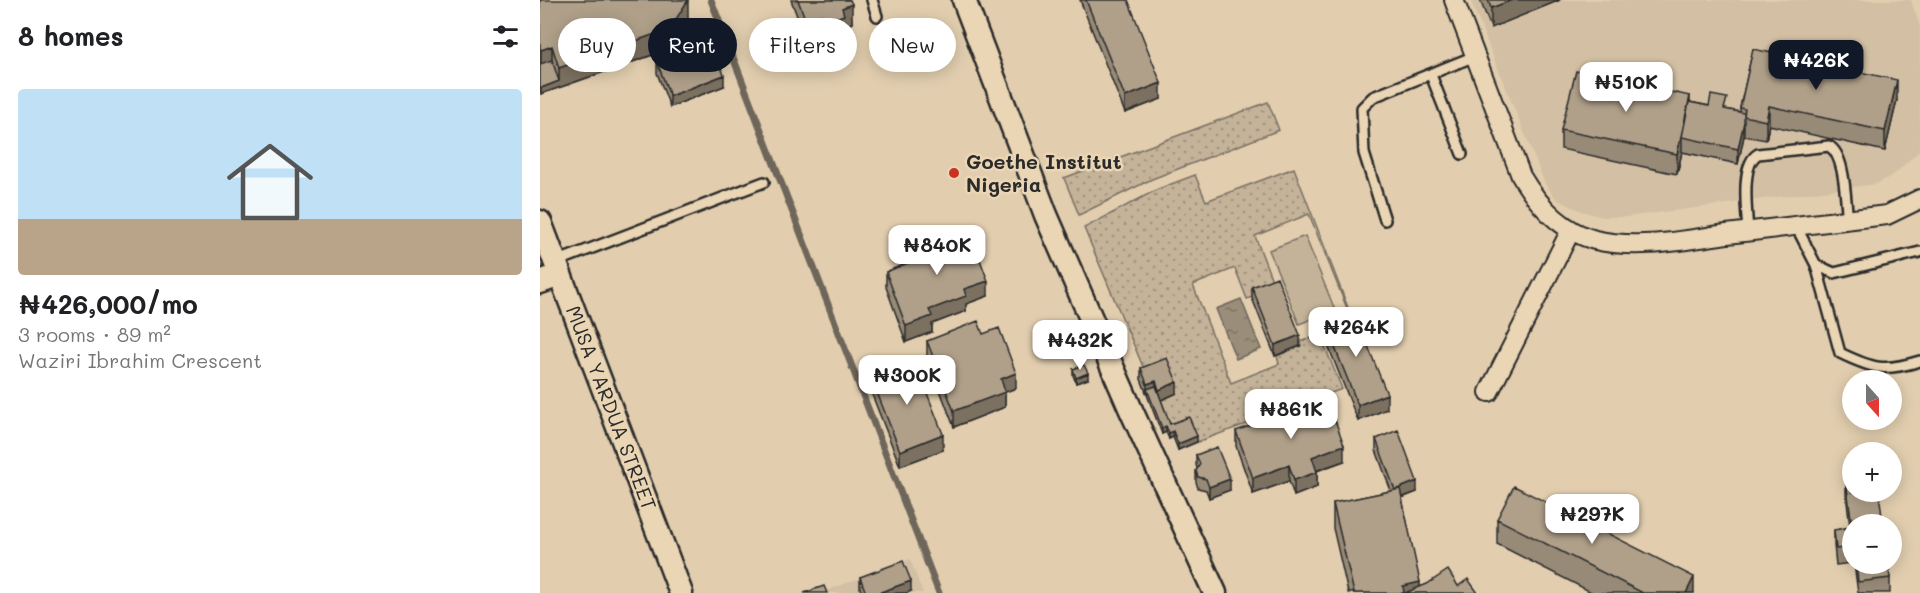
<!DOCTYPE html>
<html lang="en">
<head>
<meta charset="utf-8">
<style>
	:root { --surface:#fff; --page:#f2f2f2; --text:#202124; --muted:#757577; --line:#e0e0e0; --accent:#111827 }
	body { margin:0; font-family:Mali,sans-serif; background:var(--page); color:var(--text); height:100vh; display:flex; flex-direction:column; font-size:22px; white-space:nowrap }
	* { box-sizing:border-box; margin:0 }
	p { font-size:20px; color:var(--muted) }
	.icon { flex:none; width:33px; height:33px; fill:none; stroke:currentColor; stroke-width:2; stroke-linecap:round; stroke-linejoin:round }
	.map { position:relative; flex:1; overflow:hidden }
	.drawer { display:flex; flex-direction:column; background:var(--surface); width:540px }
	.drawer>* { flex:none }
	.top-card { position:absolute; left:18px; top:18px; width:570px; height:54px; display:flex; gap:12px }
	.needle { width:39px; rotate:159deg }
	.tools { position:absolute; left:1302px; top:370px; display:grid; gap:12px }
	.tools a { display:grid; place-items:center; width:60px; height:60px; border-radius:50%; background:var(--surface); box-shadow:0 3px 15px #0003; font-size:30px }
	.price { position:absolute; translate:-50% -51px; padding:0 14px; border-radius:12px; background:#fff; color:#222; font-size:20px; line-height:39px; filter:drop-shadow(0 2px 3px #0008) }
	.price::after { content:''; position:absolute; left:50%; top:36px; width:18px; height:14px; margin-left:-9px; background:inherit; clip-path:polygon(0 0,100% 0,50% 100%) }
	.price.current { background:var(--accent); color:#fff }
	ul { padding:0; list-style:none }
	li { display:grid; align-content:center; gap:12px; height:318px; padding:0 18px }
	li+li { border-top:2px solid var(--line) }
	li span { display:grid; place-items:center; height:186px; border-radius:6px; color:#555 }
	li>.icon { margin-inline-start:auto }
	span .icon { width:108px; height:108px; fill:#fffc; stroke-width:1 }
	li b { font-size:26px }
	h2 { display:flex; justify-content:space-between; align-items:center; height:72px; padding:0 18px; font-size:26px }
	.tag { padding:0 21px; border-radius:27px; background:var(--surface); box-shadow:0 3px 15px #0003; font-size:21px; line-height:54px }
	.tag.current { background:var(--accent); color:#fff }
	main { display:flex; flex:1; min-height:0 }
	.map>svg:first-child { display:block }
</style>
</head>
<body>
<main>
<section class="drawer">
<h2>8 homes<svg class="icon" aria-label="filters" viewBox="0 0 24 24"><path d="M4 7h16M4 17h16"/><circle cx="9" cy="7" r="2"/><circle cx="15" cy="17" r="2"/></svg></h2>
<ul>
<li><span style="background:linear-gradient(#bfe0f5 70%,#b9a48a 0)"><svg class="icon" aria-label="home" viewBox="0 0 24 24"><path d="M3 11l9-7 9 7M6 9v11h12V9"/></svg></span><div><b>₦426,000/mo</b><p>3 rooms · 89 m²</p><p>Waziri Ibrahim Crescent</p></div></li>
</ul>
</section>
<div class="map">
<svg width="1380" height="593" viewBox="0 0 1380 593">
	<defs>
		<pattern id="grass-dots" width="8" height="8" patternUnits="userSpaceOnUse" patternTransform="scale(1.5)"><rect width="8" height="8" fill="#c4b399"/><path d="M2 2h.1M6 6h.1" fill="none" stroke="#9f927d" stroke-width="1.8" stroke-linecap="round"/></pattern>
		<pattern id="water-ripples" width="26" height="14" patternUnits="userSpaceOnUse" patternTransform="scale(1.5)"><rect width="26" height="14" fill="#9a8d7a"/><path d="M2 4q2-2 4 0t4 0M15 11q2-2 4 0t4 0" fill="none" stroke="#7e7364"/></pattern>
	</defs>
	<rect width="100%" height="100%" fill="#e2ceaf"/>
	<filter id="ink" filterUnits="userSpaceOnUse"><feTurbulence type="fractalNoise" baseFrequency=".0167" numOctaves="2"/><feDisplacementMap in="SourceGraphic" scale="12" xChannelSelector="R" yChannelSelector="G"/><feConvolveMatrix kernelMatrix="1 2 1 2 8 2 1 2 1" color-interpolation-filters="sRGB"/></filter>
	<g filter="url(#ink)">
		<!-- built -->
		<path fill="#d3c0a4" d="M930,0H1371L1380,26V150L1355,174L1337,184L1087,217H1062L1041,211L1016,199L1005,184Z
			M370,559L383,593H280Z"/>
		<!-- grass -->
		<path fill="url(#grass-dots)" stroke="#786f62" stroke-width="1.5" fill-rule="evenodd" d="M728,102L739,130L612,179L539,215L524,178Z
			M754,168L814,323L781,337L802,389L657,442L649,423L630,430L544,228L618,189L655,175L666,201ZM769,214L812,321L760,342L761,346L737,356L739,364L691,383L653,285L695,268L707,299L735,288L715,236Z"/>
		<!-- pitch -->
		<path fill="#c4b399" stroke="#786f62" stroke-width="1.5" d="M765,236L795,310L759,324L729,250Z"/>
		<!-- water -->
		<path fill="url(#water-ripples)" stroke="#6e665a" stroke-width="1.5" d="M701,299L721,349L696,359L676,309Z"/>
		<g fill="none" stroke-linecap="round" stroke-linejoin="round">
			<!-- stream -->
			<path stroke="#6e665a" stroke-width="7" d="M171,0L399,593"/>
			<!-- service casing -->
			<g stroke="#2b2b2b" stroke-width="14">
				<path id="service" d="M332,0L337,16
					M891,75L922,154
					M845,220L824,153L822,108L833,97L935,56
					M1256,226L1276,265L1294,273L1380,252
					M1208,232C1207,212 1200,164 1218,154L1289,146C1306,156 1305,201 1308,220
					M16,262L224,182
					M1276,265L1300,353C1333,369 1344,372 1380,361"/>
			</g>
			<!-- minor casing -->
			<g stroke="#2b2b2b" stroke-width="22">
				<path id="minor" d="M914,0L981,176C998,205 1021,231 1055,240C1099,250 1144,240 1187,234C1240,228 1293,221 1347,215L1380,199
					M949,392L1031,230"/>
			</g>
			<!-- tertiary casing -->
			<g stroke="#2b2b2b" stroke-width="27">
				<path id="tertiary" d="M424,0L506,215L591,410L675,593
					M0,222L141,593
					M0,282L20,275"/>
			</g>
			<!-- service -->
			<use href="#service" stroke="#ead5b4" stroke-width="9"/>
			<!-- minor -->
			<use href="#minor" stroke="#ead5b4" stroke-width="18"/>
			<!-- tertiary -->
			<use href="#tertiary" stroke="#ead5b4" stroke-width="22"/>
		</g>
		<!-- wall -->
		<path fill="#978a77" stroke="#2b2b2b" stroke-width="1.5" d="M0,0L148,19L135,41L121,52L1,94L0,91Z
			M251,0H310L312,23L304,26V34L285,42L282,35L266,40Z
			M540,0H588L621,99L585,113Z
			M940,0H1020L951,28Z
			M1213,49L1357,100L1345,151L1229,125L1226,140L1204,136L1198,164L1142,152L1137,174L1021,149V130L1150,102L1200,112V108Z
			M117,62L184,86L130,107L117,73Z
			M393,241L448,296L426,304V311L392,324V332L366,342L346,287V272L368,263V258L393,248Z
			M712,287L760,346L735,356L712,298Z
			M785,323L847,409L818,421L785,338Z
			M443,334L476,388L465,392V407L414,427L387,356V341Z
			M601,368L637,393L621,400L630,424L657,442L638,450L633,437L629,439L626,432L622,434L601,379Z
			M533,369L548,379L536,383L533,375Z
			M331,377L403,450L360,466L331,392Z
			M696,431L804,461L777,471V487L754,496L749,481L713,494L696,446Z
			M836,439L877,492L862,498L880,587L918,586L938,593H808L793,528V503L851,491L836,450Z
			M656,455L690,490L669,498L666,490L658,488L656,482V471L657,468L656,465Z
			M1306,479L1312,525V563L1296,565L1294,545V530L1310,527L1306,494Z
			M957,519L1154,593H1053L957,544Z
			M1314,564H1348L1350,578V593H1318Z
			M320,577L371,591L367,593H322L320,588Z"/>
		<!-- shaded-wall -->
		<path fill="#7b7061" stroke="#2b2b2b" stroke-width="1.5" d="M148,0V19L135,41L121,52L1,94V88L19,81V68Z
			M972,0H1020L951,28V8Z
			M312,4V23L304,26V34L285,42V22L302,8Z
			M282,15V35L266,40V21Z
			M12,46V66L1,70V50Z
			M184,75V86L130,107V96Z
			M1357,80V100L1345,151V131Z
			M621,83V99L585,113V97Z
			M1150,96V116L1142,137V152L1137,174V154Z
			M1229,106V125L1226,140V121Z
			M1204,122V136L1198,164V149Z
			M448,281V296L426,304V311L392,324V332L366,342V326L389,310L424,289Z
			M760,335V346L735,356V345Z
			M476,373V388L465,392V407L414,427V411L461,379Z
			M548,373V379L536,383V378Z
			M616,381V392L607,389V395V384Z
			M637,382V393L619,401V390Z
			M847,394V409L818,421V405Z
			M626,426V432L622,434V428Z
			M633,431V437L629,439V433Z
			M403,434V450L360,466V451Z
			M657,436V442L638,450V444Z
			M804,445V461L772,472V457Z
			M749,465V481L713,494V478Z
			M777,472V487L754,496V480Z
			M690,479V490L669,498V487Z
			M877,481V492L855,500V490Z
			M1154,577V593H1146Z
			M371,581V591L367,593H338Z
			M880,582V593H863V586Z"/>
		<!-- building -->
		<path fill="#b0a08a" stroke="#2b2b2b" stroke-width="1.5" d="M0,0H148L135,21L121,32L19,68L12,46L1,50L0,48Z
			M258,0H310L312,4L302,8L304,15L285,22L282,15L266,21Z
			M546,0H588L621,83L585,97Z
			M948,0H972L951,8Z
			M171,41L184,75L130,96L117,62Z
			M1213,49L1357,80L1345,131L1229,106L1226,121L1204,116L1205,109L1200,108Z
			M12,60L19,81L1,88L0,86V64Z
			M1036,71L1150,96L1137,154L1021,130Z
			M1171,95L1187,98L1184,109L1204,113V122L1198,149L1142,137L1149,102L1169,106Z
			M428,228L448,281L424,289L426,296L389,310L392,316L366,326L346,272L370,262L368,258L396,247L393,241Z
			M737,277L760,335L735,345L712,287Z
			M814,311L847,394L818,405L785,323Z
			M438,321L443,334L459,328L476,373L461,379L465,392L414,411L387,341Z
			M627,358L637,382L619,390L616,381L607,384L601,368Z
			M374,360L403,434L360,451L331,377Z
			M544,365L548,373L536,378L533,369Z
			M616,386L630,424L649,417L657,436L638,444L633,431L629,433L626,426L622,428L607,389Z
			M787,398L804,445L772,457L777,472L754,480L749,465L713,478L696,431Z
			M858,430L877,481L855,490L836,439Z
			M677,447L690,479L669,487L666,479L658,477L656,471L660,464L656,455Z
			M1312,478V492H1339L1343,525H1312V547L1296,549L1294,530L1312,527L1306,479Z
			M974,486L1154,577L1146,593H1103L957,519Z
			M860,489L880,582L863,586L864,593H814L793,503Z
			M363,561L371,581L338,593H326L320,577Z
			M1316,564H1348L1350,578L1318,582Z
			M908,570L918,586L928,579L938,593H865L887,584Z
			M284,586L287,593H264Z"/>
	</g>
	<!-- markers -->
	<circle fill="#c8321e" stroke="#ead5b4" stroke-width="2" cx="414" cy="173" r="6"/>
	<g text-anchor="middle" stroke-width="5" stroke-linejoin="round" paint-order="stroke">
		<!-- poi labels -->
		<g font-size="20" font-weight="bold" fill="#2b2b2b" stroke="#ead5b4" text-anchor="start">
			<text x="426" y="169">Goethe Institut<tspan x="426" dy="23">Nigeria</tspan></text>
		</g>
		<!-- street labels -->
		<g font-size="20" fill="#2b2b2b" stroke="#ead5b4">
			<text transform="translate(71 408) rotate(69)" y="7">MUSA YARDUA STREET</text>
		</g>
	</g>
</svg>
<div class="tools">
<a><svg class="needle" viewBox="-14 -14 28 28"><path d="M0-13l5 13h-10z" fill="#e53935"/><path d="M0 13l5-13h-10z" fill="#757577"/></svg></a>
<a>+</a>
<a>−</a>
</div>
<b class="price current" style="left:1276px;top:91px">₦426K</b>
<b class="price" style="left:1086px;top:113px">₦510K</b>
<b class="price" style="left:397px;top:276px">₦840K</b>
<b class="price" style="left:816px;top:358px">₦264K</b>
<b class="price" style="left:540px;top:371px">₦432K</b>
<b class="price" style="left:367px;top:406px">₦300K</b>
<b class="price" style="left:751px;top:440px">₦861K</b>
<b class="price" style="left:1052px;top:545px">₦297K</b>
<div class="top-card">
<a class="tag">Buy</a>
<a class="tag current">Rent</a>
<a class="tag">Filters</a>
<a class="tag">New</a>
</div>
</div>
</main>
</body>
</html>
